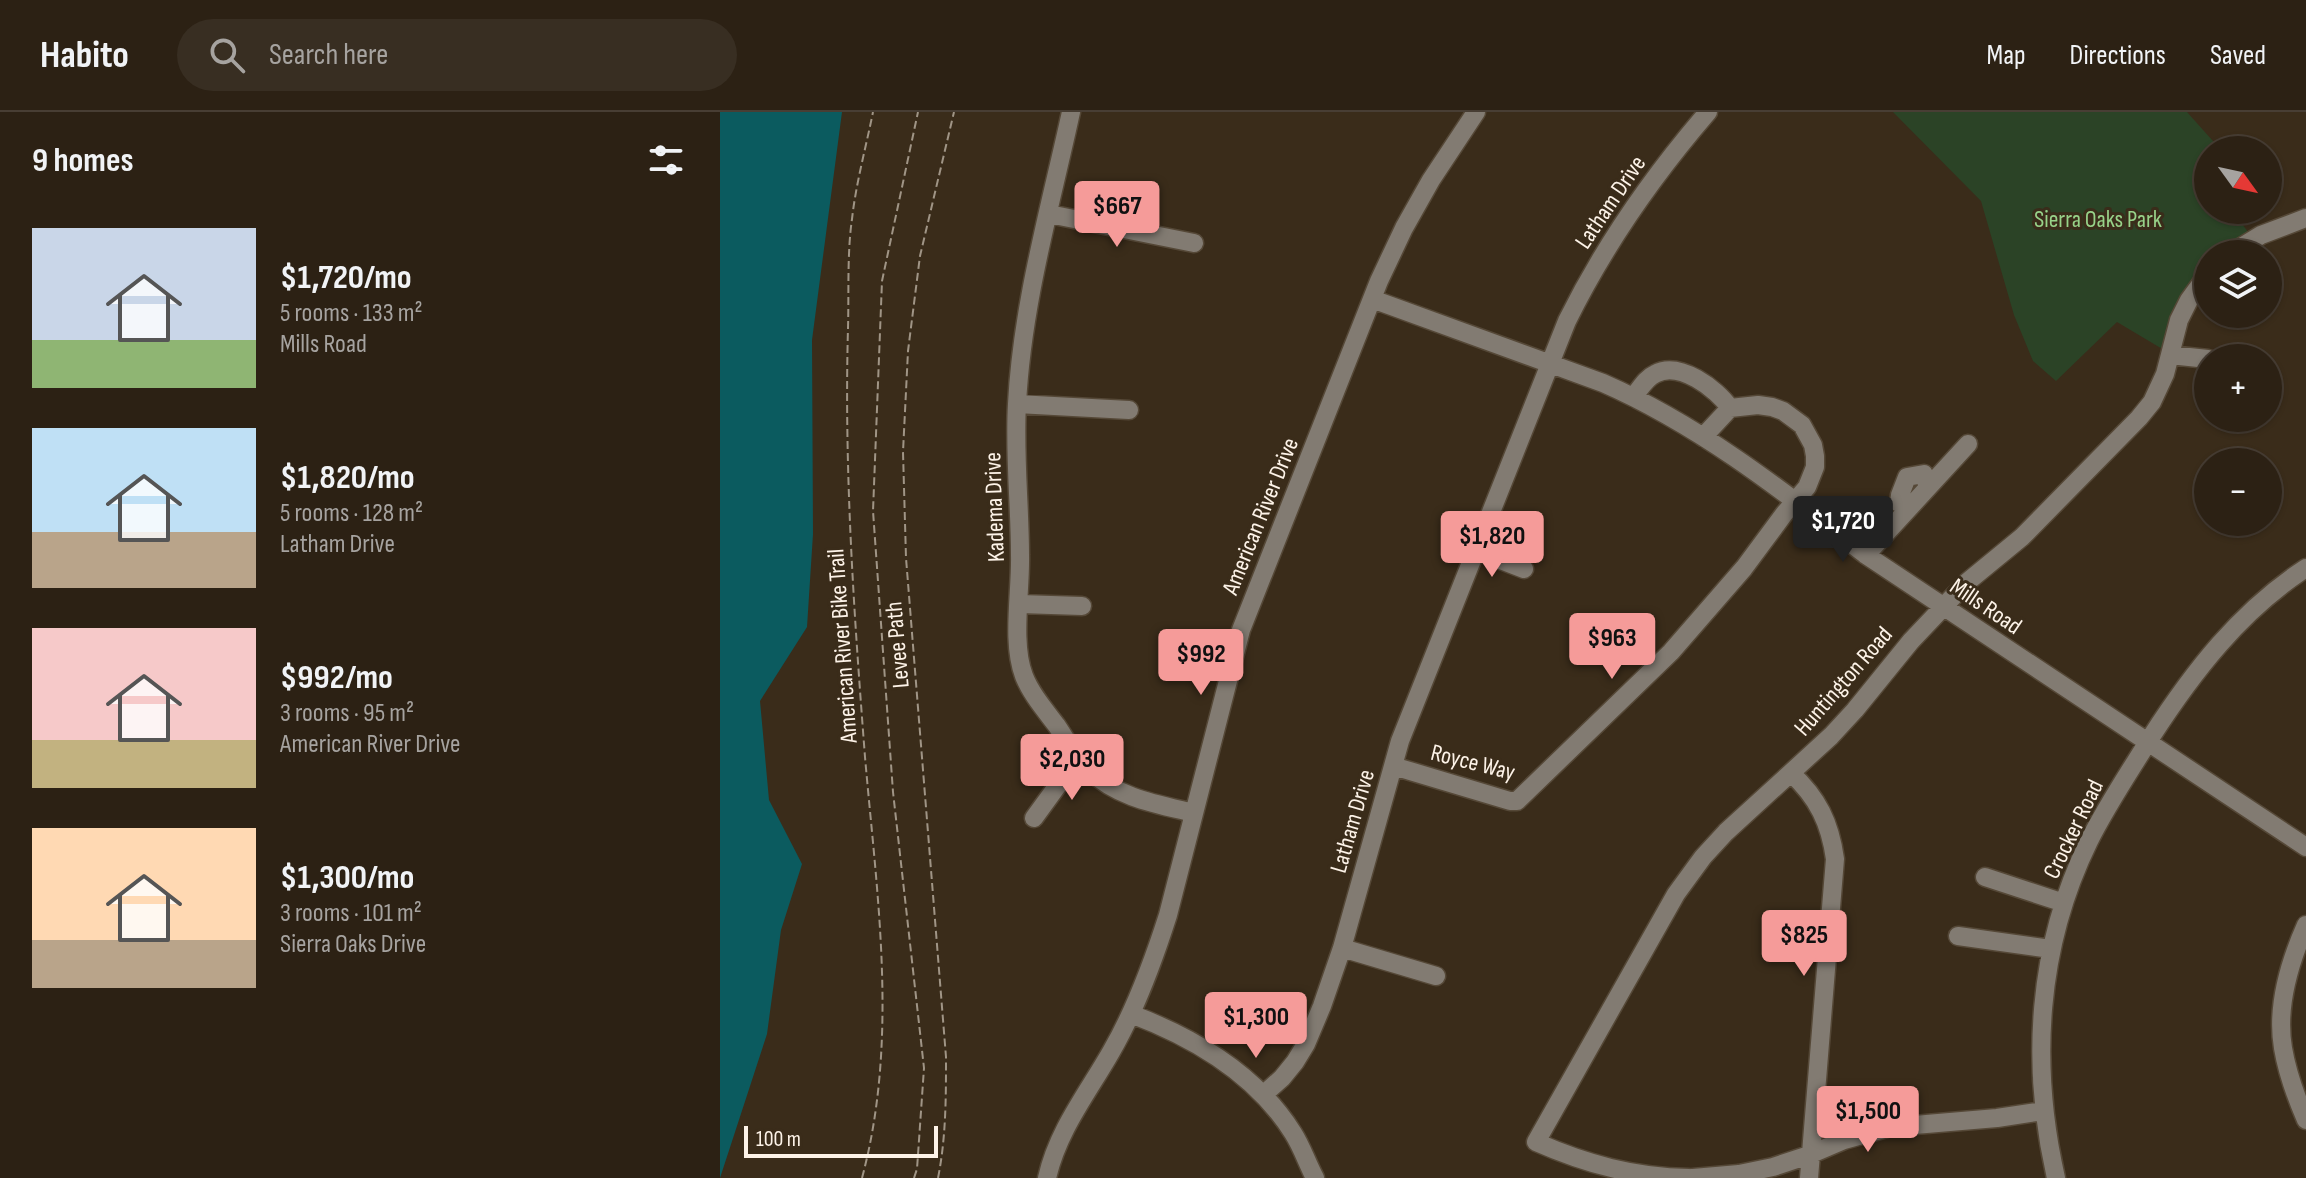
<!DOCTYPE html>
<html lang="en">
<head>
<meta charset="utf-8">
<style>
	:root { --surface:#2c2114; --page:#382e22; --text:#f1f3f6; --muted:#a6a3a0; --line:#483e34; --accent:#f59b99 }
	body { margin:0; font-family:"Sofia Sans Condensed",sans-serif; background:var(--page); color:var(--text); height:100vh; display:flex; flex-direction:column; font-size:30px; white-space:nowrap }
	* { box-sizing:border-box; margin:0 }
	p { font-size:26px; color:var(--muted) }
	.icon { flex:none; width:44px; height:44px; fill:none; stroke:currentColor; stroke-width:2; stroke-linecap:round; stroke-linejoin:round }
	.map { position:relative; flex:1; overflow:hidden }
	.sheet { display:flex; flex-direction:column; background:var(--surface); width:720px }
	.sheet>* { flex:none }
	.needle { width:52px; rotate:123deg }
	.buttons { position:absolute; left:1474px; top:24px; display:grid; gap:16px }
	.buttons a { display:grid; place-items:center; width:88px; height:88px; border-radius:50%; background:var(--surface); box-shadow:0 2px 6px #0004,0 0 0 2px var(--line); font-size:40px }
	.scale { position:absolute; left:24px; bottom:20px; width:194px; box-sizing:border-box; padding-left:8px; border:4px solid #fdf3e8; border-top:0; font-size:22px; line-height:28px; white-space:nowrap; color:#fdf3e8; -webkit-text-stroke:6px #3a2c1a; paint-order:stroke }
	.price { position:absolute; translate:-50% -68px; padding:0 18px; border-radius:8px; background:var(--accent); color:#111; font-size:26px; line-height:52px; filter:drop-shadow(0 2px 4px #0008) }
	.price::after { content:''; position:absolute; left:50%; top:48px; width:24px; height:18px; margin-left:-12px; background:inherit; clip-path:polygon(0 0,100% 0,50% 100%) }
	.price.on { background:#222; color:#fff }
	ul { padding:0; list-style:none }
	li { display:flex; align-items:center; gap:24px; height:200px; padding:0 32px }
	li span { display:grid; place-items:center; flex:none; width:224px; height:160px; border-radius:0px; color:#555 }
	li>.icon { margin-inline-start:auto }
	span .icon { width:96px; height:96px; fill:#fffc; stroke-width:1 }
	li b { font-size:34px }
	h2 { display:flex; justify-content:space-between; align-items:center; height:96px; padding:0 32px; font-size:34px }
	header { display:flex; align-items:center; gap:48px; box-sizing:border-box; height:112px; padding:0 40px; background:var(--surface); border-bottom:2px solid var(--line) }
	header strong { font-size:38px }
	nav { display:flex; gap:44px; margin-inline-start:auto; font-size:28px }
	.search { width:560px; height:72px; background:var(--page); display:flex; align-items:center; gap:20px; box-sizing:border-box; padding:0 28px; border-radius:44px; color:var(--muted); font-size:30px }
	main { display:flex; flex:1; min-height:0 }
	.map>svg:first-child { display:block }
</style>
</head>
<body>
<header>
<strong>Habito</strong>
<div class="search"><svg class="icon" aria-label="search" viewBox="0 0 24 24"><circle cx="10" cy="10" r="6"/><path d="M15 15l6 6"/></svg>Search here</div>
<nav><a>Map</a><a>Directions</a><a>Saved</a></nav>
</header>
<main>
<section class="sheet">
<h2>9 homes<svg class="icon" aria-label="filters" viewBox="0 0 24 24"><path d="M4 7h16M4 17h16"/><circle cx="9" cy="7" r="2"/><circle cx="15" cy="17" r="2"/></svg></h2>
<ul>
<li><span style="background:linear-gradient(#c9d6e8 70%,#8fb573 0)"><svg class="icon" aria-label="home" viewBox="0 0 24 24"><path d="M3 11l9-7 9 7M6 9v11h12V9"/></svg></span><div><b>$1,720/mo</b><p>5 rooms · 133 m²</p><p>Mills Road</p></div></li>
<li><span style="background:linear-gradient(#bfe0f5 65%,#b9a48a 0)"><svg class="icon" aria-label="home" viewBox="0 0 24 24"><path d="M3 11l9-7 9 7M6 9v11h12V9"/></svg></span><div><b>$1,820/mo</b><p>5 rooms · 128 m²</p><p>Latham Drive</p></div></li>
<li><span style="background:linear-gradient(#f6c9c9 70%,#c2b280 0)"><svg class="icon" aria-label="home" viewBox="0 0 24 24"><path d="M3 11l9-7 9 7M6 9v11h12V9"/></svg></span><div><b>$992/mo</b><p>3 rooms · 95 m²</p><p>American River Drive</p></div></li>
<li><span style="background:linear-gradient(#ffd9b3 70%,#b9a48a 0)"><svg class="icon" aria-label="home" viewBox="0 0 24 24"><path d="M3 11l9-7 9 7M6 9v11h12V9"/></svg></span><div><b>$1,300/mo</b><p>3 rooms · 101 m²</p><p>Sierra Oaks Drive</p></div></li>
</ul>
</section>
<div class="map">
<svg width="1586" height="1066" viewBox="0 0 1586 1066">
	<rect width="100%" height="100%" fill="#3a2c1a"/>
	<!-- green -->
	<path fill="#2b4326" d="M1173,0H1467L1501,38H1488V98H1512L1528,120L1494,142H1488V149C1460,181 1456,199 1444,238L1397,210L1336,269L1313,249L1294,203L1261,89Z"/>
	<!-- water -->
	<path fill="#0b5b5f" d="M0,0H122L92,228L93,422L87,515L40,589L49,688L82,752L61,818L47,922L0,1066Z"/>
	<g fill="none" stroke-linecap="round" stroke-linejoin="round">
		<!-- minor casing -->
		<g stroke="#554837" stroke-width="21">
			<path id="minor" d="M351,0C330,96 302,193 297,292C294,343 300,393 300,443C301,480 291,530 304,564C311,582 325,598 337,614C347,629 356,646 369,658C398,686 436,692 474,701
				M329,102L474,131
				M1510,142L1541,123L1586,106
				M652,187L883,271C979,313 1063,379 1146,443L1586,735
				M1450,243L1488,247
				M913,285C920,277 926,266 935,262C959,248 997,277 1010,296L983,325
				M297,292L409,298
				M1189,396L1179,391L1180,383L1187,365L1204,362L1208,375
				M755,438L804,457
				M1146,443L1248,332
				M300,492L362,494
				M673,654L790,689H797L951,540L1024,456L1064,402L1087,375L1095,355V344L1093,333L1082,313L1063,299L1052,295L1038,293L1010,296
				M1071,661C1098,686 1110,711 1115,747L1089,1066
				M314,706L338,673L363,651
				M1265,765L1344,791
				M1586,813C1570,849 1556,895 1563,936C1567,960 1576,985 1586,1008
				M1238,824L1331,837
				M622,836L716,864
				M411,902C475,926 536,962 573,1021C582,1035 587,1051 595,1066
				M543,983L562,966L575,950L586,932L602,894L622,836L680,629L847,209C885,132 932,65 988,0
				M327,1066C338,1018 367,982 391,940C416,897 433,850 448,803L521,518L659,169L684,116L711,68L756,0
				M969,1066C914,1065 866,1052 816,1030L956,782L983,745L1006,720L1111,624L1135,598L1191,529L1246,471L1302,425L1419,306L1432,290L1445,262L1459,208L1469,188L1488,162
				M973,1066L1019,1062L1053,1055L1089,1043L1124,1028L1171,1015L1277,1006L1323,999
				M1336,1066C1310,952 1317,835 1369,729C1387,693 1410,659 1431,625C1473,560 1520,499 1586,456"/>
		</g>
		<!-- path -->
		<path stroke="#a09586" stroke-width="2" stroke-dasharray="8 4" stroke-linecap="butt" d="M142,1066C179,928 157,784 145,645C134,502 124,359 128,216C129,180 127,142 132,107C136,71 146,35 153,0
			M194,1066L197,1057L204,956L173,680L153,399L162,169L198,0
			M218,1066C226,1026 226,986 226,945L186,446L183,340L188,239L200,144L234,0"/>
		<!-- minor -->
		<use href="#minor" stroke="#827b72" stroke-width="18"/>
	</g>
	<g text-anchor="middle" stroke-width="6" stroke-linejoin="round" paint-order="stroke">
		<!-- street labels -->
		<g font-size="24" fill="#fdf3e8" stroke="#3a2c1a">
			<text transform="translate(890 90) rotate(-56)" y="8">Latham Drive</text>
			<text transform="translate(274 395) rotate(-92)" y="8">Kadema Drive</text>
			<text transform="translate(540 404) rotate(-68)" y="8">American River Drive</text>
			<text transform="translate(1266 494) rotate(34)" y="8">Mills Road</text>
			<text transform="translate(177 533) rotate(-95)" y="8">Levee Path</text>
			<text transform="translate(122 534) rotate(-94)" y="8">American River Bike Trail</text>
			<text transform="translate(1123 569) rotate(-49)" y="8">Huntington Road</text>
			<text transform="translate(753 650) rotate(14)" y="8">Royce Way</text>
			<text transform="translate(632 709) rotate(-74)" y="8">Latham Drive</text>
			<text transform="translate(1353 717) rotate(-64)" y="8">Crocker Road</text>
		</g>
		<!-- park labels -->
		<g font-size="24" fill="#97d289" stroke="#3a2c1a">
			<text x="1378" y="115">Sierra Oaks Park</text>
		</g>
	</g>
</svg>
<div class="buttons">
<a><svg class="needle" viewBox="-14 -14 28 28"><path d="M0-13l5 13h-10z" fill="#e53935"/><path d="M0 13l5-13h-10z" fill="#a6a3a0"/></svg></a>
<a><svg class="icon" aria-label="layers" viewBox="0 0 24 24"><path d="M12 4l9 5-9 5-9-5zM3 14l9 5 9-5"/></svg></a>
<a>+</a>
<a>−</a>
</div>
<div class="scale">100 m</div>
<b class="price" style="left:397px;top:137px">$667</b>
<b class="price on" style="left:1123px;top:452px">$1,720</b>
<b class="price" style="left:772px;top:467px">$1,820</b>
<b class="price" style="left:892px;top:569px">$963</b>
<b class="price" style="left:481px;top:585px">$992</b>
<b class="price" style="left:352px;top:690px">$2,030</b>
<b class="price" style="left:1084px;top:866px">$825</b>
<b class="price" style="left:536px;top:948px">$1,300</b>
<b class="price" style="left:1148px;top:1042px">$1,500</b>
</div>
</main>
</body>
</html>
